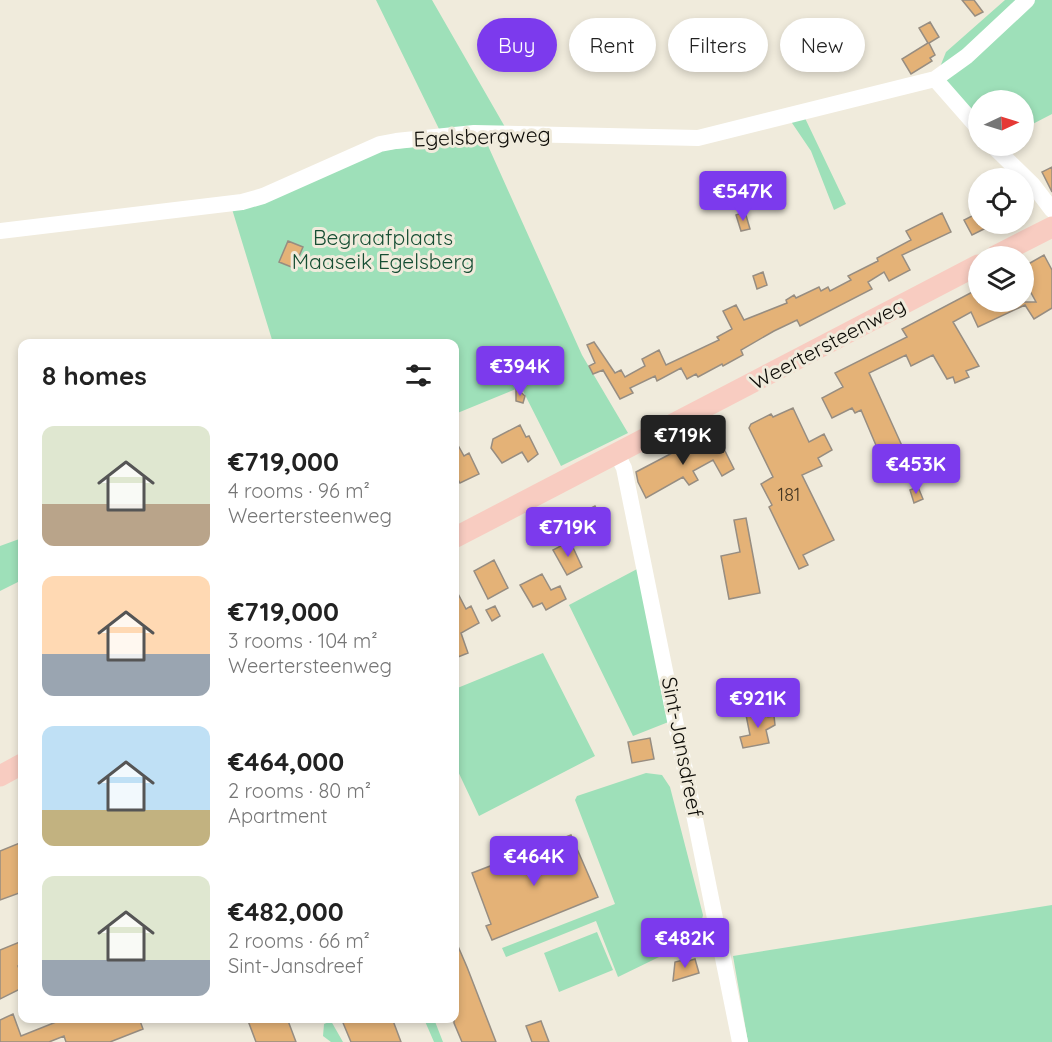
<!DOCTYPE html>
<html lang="en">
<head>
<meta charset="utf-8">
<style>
	:root { --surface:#fff; --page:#f6f6f6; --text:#222; --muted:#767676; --accent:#7c3aed }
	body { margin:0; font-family:Quicksand,sans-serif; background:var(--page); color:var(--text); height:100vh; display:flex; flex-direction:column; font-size:22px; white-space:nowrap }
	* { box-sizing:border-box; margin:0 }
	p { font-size:20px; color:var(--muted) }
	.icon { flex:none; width:33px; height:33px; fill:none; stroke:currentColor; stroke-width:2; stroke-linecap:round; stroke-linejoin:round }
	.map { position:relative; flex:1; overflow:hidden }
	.side { position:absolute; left:18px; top:339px; width:441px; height:684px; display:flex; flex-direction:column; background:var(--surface); border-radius:12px; box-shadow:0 3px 9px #0003 }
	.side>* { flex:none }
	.hud { position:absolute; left:477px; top:18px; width:484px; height:54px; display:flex; gap:12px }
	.needle { width:39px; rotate:86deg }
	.controls { position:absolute; left:968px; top:90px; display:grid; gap:12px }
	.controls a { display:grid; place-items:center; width:66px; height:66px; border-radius:50%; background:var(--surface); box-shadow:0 3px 9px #0003; font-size:30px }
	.price { position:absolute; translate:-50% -51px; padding:0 14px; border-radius:6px; background:var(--accent); color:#fff; font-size:20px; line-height:39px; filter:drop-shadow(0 2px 3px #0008) }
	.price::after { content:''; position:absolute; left:50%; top:36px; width:18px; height:14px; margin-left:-9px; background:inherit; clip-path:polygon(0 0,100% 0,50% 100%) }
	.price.current { background:#222; color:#fff }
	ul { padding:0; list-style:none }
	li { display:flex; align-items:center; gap:18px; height:150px; padding:0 24px }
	li span { display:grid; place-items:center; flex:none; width:168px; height:120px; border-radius:12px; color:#555 }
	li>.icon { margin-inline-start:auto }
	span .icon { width:72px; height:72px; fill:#fffc; stroke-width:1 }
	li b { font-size:26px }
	h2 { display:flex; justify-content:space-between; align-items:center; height:72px; padding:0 24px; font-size:26px }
	.chip { padding:0 21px; border-radius:27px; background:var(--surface); box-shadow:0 3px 9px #0003; font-size:21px; line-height:54px }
	.chip.current { background:var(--accent); color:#fff }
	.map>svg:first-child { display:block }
</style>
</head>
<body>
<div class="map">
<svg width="1052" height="1042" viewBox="0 0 1052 1042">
	<rect width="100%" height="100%" fill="#f0ebdc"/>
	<!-- green -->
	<path fill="#9ee0b9" d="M376,0H432L505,127L439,129Z
		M1005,0H1052V114L1023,129V100H978V123L943,82L940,67L946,52Z
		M804,116L846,204L834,210L811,151L790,120Z
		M485,139L582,355L628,433L561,466L521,387L455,414L454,344L273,343L232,209L376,151Z
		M22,538V580L0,591V546Z
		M639,568L671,721L633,736L569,605Z
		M543,653L595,756L479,816L455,765V689Z
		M646,773L662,775L670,787L703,915L699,933L694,940L618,977L596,921L506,957L502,948L615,904L575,800L577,796Z
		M1052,905V1042H748L733,956Z
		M597,932L613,970L559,992L544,953Z
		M424,1019H434L443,1042H434Z
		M331,1021L343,1042H331L323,1036L324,1024Z"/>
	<!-- building -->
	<path fill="#e4b277" stroke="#978d81" stroke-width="1.5" d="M962,0H974L983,12L975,16Z
		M930,22L939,37L929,43L935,55L930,58L932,61L911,74L902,59L928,43L919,28Z
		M1052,167V192L1042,172Z
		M745,212L750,229L741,231L736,215Z
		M942,213L951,232L902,255L910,270L889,281L884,272L868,282L872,289L800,326L797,320L774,331L741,350L743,355L723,366L722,364L698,377L696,374L687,379L681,368L657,381L655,376L630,388L633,393L620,399L603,370L593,374L589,366L595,363L587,345L594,342L615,373L621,370L625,377L645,366L642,359L659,350L666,365L719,340L717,337L732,329L723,311L736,305L744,320L787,303L786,300L794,295L796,298L819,287L821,291L828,287L830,291L851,280L848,276L878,261L877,258L911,240L906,231Z
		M978,213V224H994L972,235L964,220Z
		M288,241L303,247L294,268L279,262Z
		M1044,255L1052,270V308L1034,319L1025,305L978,327L971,312L953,322L979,366L966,371L969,377L955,383L953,377L947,379L933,355L911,366L906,355L869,373L903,448L881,457L861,410L855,413L852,408L832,418L822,398L843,387L835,373L907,337L902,329L978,289V302H1036L1023,278V267Z
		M763,272L767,285L757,289L753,276Z
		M516,388L525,396L523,403L516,401Z
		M793,408L809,442L824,434L832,450L818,458L822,466L802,475L834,540L803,555L808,565L799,569L769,507L772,505L761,484L773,477L749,428L751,424L771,414L773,417Z
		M520,425L526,437L529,436L538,454L528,462L522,452L502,463L491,448L493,439Z
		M718,437L734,469L722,476L713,460L693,471L698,480L689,485L683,477L646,498L638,482L636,472L693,442L696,448Z
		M454,438L464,456L469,453L479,474L460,483L454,472Z
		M918,487L923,499L914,503L910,490Z
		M595,506L604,524L585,532L576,516Z
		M746,518L760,593L729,599L721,556L740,552L734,520Z
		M570,541L582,567L567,575L553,550Z
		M494,560L508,588L488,599L474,571Z
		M542,574L551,590L560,586L566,599L546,610L542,603L533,607L520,585Z
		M454,586L466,609L471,606L479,623L461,633L468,653L458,657H454Z
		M495,606L500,616L492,621L486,610Z
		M766,709L768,717L774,716L775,725L766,730L769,743L743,748L740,737L750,735L746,715Z
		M650,738L654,759L632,763L628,742Z
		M571,835L598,897L492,940L486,926L491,924L472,873Z
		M22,842V892L0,900V851Z
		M454,937L467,967L496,1042H462L454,1023Z
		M22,941V965L18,966L22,976V988L0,999V950Z
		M687,959L688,961L695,959L699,973L673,981L675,962Z
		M13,1014L21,1036L66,1018H139L143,1029L110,1042H66L64,1036L49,1042H0V1020Z
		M247,1018H287L296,1042H256Z
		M341,1018H392L401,1042H351Z
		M541,1021L549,1042H532L526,1026Z"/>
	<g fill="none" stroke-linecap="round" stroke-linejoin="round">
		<!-- minor -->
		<path stroke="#fff" stroke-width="16" d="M935,79L978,128
			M993,146L1033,185L1052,210
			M0,231L242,202L263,196L380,144L396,141L474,133L698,138L935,79L967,56L1027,0
			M617,454L624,468L740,1042"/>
		<!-- major -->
		<path stroke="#f8ccc1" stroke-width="21" d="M995,256L1052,227
			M454,538L978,265
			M0,776L22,764"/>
	</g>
	<g text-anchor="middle" stroke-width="6" stroke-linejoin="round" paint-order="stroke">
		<!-- number labels -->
		<g font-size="18" fill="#433623">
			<text x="789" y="501">181</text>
		</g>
		<!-- street labels -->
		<g font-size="21" fill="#0d0c07" stroke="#f0ebdc">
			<text transform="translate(482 137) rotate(-2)" y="7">Egelsbergweg</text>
			<text transform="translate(828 344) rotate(-28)" y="7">Weertersteenweg</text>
			<text transform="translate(682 747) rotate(79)" y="7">Sint-Jansdreef</text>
		</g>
		<!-- park labels -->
		<g font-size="21" fill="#164e33" stroke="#f0ebdc">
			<text x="383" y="245">Begraafplaats<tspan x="383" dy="24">Maaseik Egelsberg</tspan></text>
		</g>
	</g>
</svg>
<div class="controls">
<a><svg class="needle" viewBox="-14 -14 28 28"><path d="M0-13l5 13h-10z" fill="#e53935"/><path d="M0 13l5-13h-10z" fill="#767676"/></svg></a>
<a><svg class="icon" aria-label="locate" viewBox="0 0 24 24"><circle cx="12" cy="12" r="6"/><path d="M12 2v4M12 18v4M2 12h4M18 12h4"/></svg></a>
<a><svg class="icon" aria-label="layers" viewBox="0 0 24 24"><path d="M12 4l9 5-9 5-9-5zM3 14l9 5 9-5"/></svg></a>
</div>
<b class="price" style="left:743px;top:222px">€547K</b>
<b class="price" style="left:520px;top:397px">€394K</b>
<b class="price current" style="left:683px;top:466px">€719K</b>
<b class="price" style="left:916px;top:495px">€453K</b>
<b class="price" style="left:568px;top:558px">€719K</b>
<b class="price" style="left:758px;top:729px">€921K</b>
<b class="price" style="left:534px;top:887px">€464K</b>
<b class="price" style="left:685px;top:969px">€482K</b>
<div class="hud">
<a class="chip current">Buy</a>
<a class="chip">Rent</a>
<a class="chip">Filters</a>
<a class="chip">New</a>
</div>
<section class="side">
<h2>8 homes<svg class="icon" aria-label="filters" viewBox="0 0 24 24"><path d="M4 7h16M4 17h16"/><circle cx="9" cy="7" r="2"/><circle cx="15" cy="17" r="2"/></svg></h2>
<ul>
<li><span style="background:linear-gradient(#dfe7d0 65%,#b9a48a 0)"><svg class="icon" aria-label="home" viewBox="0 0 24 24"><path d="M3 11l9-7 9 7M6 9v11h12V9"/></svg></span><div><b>€719,000</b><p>4 rooms · 96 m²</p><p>Weertersteenweg</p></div></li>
<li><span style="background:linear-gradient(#ffd9b3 65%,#9aa5b1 0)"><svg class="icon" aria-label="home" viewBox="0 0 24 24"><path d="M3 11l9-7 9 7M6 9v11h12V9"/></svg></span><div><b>€719,000</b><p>3 rooms · 104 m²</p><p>Weertersteenweg</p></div></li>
<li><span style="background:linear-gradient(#bfe0f5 70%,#c2b280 0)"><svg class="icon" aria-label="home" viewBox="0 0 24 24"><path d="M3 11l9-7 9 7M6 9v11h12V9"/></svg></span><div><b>€464,000</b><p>2 rooms · 80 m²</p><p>Apartment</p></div></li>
<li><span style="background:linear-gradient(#dfe7d0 70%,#9aa5b1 0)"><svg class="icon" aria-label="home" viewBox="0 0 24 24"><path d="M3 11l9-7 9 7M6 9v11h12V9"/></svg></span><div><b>€482,000</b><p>2 rooms · 66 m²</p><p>Sint-Jansdreef</p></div></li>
</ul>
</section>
</div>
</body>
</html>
